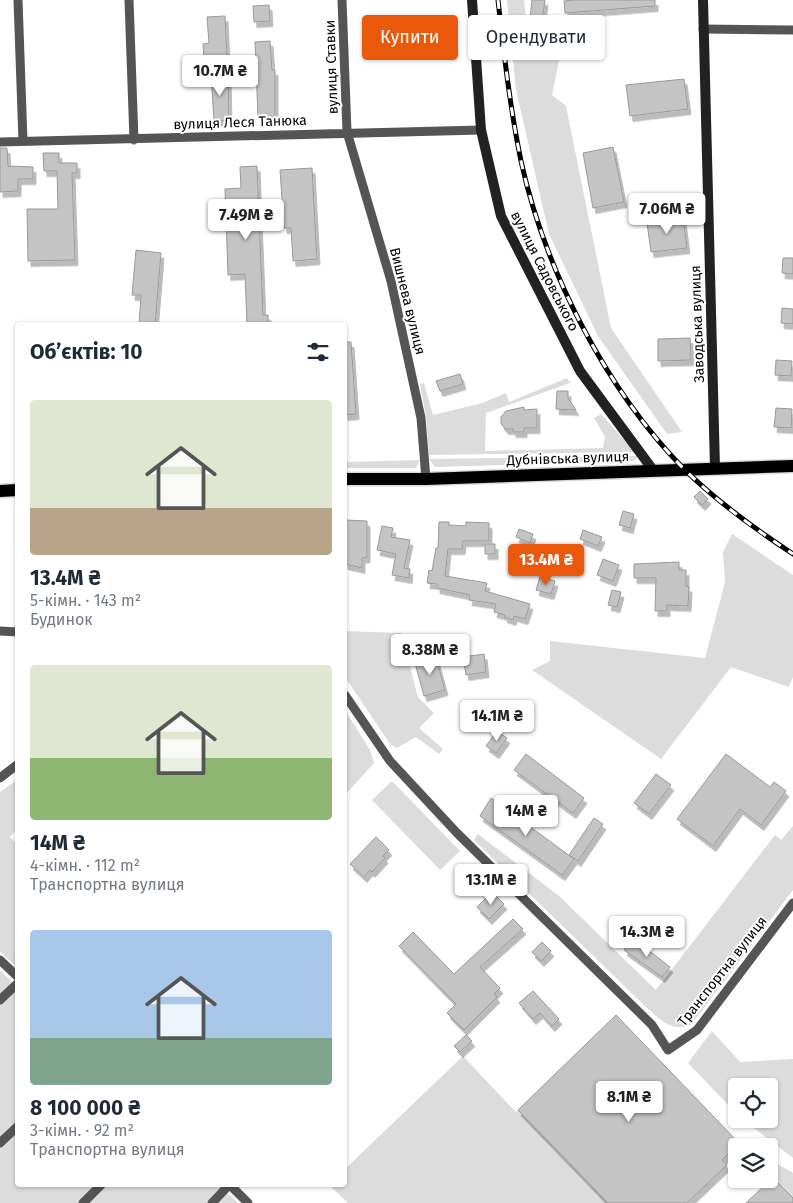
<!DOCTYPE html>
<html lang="uk">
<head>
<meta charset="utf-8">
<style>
	:root { --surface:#fff; --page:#f6f6f7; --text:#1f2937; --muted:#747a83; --accent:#ea580c }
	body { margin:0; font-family:"Fira Sans",sans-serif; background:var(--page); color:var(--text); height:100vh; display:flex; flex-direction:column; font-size:19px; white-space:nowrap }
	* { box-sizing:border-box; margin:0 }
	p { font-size:16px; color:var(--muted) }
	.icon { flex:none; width:28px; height:28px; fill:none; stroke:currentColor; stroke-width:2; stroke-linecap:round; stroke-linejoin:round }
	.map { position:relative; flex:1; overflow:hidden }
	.side { position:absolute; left:15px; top:322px; width:332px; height:865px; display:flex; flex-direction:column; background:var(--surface); border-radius:5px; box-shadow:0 1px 4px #0004 }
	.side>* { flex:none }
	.banner { position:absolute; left:362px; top:15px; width:355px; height:45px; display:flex; gap:10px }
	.buttons { position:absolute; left:728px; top:1078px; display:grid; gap:10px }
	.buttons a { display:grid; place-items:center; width:50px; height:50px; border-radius:5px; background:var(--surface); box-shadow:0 1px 4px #0004; font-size:25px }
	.price { position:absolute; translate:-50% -42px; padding:0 11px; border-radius:5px; background:#fff; color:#222; font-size:16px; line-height:32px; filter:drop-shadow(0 1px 2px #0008) }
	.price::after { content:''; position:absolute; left:50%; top:30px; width:15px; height:11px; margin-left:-8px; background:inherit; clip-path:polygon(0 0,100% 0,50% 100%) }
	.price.active { background:var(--accent); color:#fff }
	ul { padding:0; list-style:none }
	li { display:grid; align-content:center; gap:10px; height:265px; padding:0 15px }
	li span { display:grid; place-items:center; height:155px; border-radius:5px; color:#555 }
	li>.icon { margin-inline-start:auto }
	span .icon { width:90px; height:90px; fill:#fffc; stroke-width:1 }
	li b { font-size:21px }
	h2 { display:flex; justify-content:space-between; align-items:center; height:60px; padding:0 15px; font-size:21px }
	.chip { padding:0 18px; border-radius:5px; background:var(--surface); box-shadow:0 1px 4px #0004; font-size:18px; line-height:45px }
	.chip.active { background:var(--accent); color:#fff }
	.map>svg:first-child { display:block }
</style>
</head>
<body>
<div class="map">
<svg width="793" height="1203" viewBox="0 0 793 1203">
	<defs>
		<filter id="shadow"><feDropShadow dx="3" dy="5.5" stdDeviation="0" flood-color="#0004"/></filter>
	</defs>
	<rect width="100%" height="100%" fill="#fff"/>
	<!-- green -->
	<path fill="#dcdcdc" d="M507,0H524L528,36L563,41L552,95L566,106L611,328L682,432L667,434L598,336L549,234L516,90Z
		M567,378L570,383L486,413L485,451L603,448L605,437L594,418L601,414L635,452L429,455L426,417L420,384L424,383L433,415L482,403L506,393L509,402Z
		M638,456L633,461L435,467L429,459Z
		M420,460L416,468H345V462Z
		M732,534L793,575V677L789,687L731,667L661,759L532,670L550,661V641L705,658L725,582L723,552Z
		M345,631L401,633L418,697L434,713L419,728L443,749L439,754L416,737L397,748L390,744L345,677Z
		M345,710L370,750L374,763L345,795Z
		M17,780V829L10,837L17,845V968L0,951V792Z
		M392,781L460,851L440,870L372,800Z
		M793,826V890L691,1025C671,1032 662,1021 647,1008L474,840L478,834L559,896L656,990L775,835L781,840Z
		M0,970L17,987L18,1185H219L238,1203H0Z
		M712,1031L740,1062L793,1059V1158L742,1119H769V1086H736V1113L688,1063Z
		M463,1056L512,1108L516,1112L518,1110L608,1203H348L329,1185H345V1169Z
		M769,1159L793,1173V1198L769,1173Z"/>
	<!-- building -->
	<path fill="#c4c4c4" stroke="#999" filter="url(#shadow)" d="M532,0H545L540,37L528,36Z
		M573,0H655V6L565,13L564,1Z
		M269,5L270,21L254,22L253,6Z
		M225,16L227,58L204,59L203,44L209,43L207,17Z
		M270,41L272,70H275V117L258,118L255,42Z
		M228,73L229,120L214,121L211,74Z
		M684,79L688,109L630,116L626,85Z
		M613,147L624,202L593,208L583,153Z
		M0,148H7L8,166L33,167V179H18V191L0,192Z
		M43,153H59V163H77V173H72L75,260L28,261L27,209H58L57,171H44Z
		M257,166L263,315H268V325H247L245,274L228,275L225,189L241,188L240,167Z
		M312,168L317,259L293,261L291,228H284L280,170Z
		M683,218L687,248L651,252L647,223Z
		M136,250L161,253L155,325H139L141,295H132Z
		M783,258H793V274L782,273Z
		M782,308L793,309V324L781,323Z
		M690,338L691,360L658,361V339Z
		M345,342H351L356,414L345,415Z
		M776,360L792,361L791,376L775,375Z
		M460,374L463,384L440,391L436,381Z
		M557,391H568V398L576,410L556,409Z
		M524,407V410L537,409V428H524V432H513V429H506L501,424V417L506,411Z
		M776,408L792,409L791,428L774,427Z
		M700,491L708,499L702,505L694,497Z
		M623,511L634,514L630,528L619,525Z
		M345,520L367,521V557L362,558V568L345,564Z
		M439,522H449V525L466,526V522L489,523V541H463L462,549H448L445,576L487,583L485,591L530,604L525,619L514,616L513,620L504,617L505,615L494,612L496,604L469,600L470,595L437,588V584L427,583L429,570L432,571L436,548H438Z
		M382,526L393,528L391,537L410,540L404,568L410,569L409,578L392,575L396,554L377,550Z
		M519,529L533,534L530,543L516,537Z
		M583,530L602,537L598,546L580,539Z
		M485,544H495V554H485Z
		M603,559L619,565L613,581L597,575Z
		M679,562V570H686V586L689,587L688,606L667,605V611H655L656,578H634V564Z
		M540,577L555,581L551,594L536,590Z
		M612,590L621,592L617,607L608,605Z
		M484,654L486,672L466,675L463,657Z
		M436,657L445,690L424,696L415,663Z
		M515,700L521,706L516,713L509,707Z
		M497,731L507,738L496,753L486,746Z
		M526,754L584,798L573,813L514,770Z
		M726,754L770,787L774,782L786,791L761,825L740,809L713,846L677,819Z
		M656,774L671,785L649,814L634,803Z
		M491,798L574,859L562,875L480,816Z
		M594,818L603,824L578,861L569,855Z
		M376,837L389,850L383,856L385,858L372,872L370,870L364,877L350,864Z
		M492,892L504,904L489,919L477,907Z
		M513,919L523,929L480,967L500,988L494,994L497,997L464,1030L447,1013L456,1004L399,946L413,932L454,974Z
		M633,938L670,967L662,977L624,950Z
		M542,942L551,951L541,961L532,952Z
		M533,991L559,1019L552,1026L540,1013L533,1019L519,1003Z
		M616,1015L739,1143L722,1160L727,1165L687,1203H608L518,1110Z
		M466,1035L472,1041L460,1052L454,1046Z
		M759,1179H774L793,1198V1203H746L765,1185Z"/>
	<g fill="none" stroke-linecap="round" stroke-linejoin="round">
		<!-- primary casing -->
		<g stroke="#dbdbdb" stroke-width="15">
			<path id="primary" d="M345,479H426L793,466
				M0,491L18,490"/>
		</g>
		<!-- street -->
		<path stroke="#555" stroke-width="9" d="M18,0L23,141
			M129,0L134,140
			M342,0L347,132L391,281L421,418L426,479
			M703,29L793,30
			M0,142L481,130
			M0,631L18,632
			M345,695L390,761L457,833L652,1025L668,1050L697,1030L793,903
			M0,778L18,764
			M0,960L18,977
			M0,1000L18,983
			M0,1143L18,1126
			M230,1185L248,1203
			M83,1203L101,1185
			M212,1203L229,1185"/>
		<!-- secondary -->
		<path stroke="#222" stroke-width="10" d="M472,0L481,130L501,216L580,371L653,470
			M703,0L715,468"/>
		<!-- primary -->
		<use href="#primary" stroke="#000" stroke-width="12"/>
		<!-- rail casing -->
		<g stroke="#000" stroke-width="5">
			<path id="rail" d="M498,0C504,54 510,108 521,161C545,270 605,388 683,468C716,501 755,529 793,554"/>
		</g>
		<!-- rail -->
		<use href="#rail" stroke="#fff" stroke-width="3" stroke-dasharray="9" stroke-linecap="butt"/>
	</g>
	<g text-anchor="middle" stroke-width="4" stroke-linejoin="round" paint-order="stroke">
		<!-- street labels -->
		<g font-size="14" fill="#000" stroke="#fff">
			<text transform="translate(331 67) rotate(-92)" y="5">вулиця Ставки</text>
			<text transform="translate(240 122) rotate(-2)" y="5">вулиця Леся Танюка</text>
			<text transform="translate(545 271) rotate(63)" y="5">вулиця Садовського</text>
			<text transform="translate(408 301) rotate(76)" y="5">Вишнева вулиця</text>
			<text transform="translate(697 324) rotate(-92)" y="5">Заводська вулиця</text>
			<text transform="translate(568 458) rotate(-2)" y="5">Дубнівська вулиця</text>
			<text transform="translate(722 971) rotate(-52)" y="5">Транспортна вулиця</text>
		</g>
	</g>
</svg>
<div class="buttons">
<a><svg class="icon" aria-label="locate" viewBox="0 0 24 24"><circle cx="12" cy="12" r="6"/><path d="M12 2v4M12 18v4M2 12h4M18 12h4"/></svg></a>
<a><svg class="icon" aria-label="layers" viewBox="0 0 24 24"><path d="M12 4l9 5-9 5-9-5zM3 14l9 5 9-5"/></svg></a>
</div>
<b class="price" style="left:220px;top:97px">10.7M ₴</b>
<b class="price" style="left:667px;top:235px">7.06M ₴</b>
<b class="price" style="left:246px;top:241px">7.49M ₴</b>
<b class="price active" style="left:546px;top:586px">13.4M ₴</b>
<b class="price" style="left:430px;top:676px">8.38M ₴</b>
<b class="price" style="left:497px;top:742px">14.1M ₴</b>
<b class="price" style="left:526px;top:837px">14M ₴</b>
<b class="price" style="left:491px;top:906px">13.1M ₴</b>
<b class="price" style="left:647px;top:958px">14.3M ₴</b>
<b class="price" style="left:629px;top:1123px">8.1M ₴</b>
<div class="banner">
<a class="chip active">Купити</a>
<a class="chip">Орендувати</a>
</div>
<section class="side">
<h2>Об’єктів: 10<svg class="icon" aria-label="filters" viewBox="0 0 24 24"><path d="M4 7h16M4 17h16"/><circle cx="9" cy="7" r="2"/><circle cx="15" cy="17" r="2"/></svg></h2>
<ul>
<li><span style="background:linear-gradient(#dfe7d0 70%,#b9a48a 0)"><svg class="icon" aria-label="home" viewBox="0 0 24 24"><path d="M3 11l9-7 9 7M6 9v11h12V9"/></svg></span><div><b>13.4M ₴</b><p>5-кімн. · 143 m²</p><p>Будинок</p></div></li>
<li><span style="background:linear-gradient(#dfe7d0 60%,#8fb573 0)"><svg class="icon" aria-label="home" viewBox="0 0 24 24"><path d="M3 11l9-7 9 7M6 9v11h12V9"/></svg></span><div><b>14M ₴</b><p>4-кімн. · 112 m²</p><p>Транспортна вулиця</p></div></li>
<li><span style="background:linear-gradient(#a9c7e8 70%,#7fa58c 0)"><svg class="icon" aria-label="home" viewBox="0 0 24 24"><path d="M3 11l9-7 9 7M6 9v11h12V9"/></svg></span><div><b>8 100 000 ₴</b><p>3-кімн. · 92 m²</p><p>Транспортна вулиця</p></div></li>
</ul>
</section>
</div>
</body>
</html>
